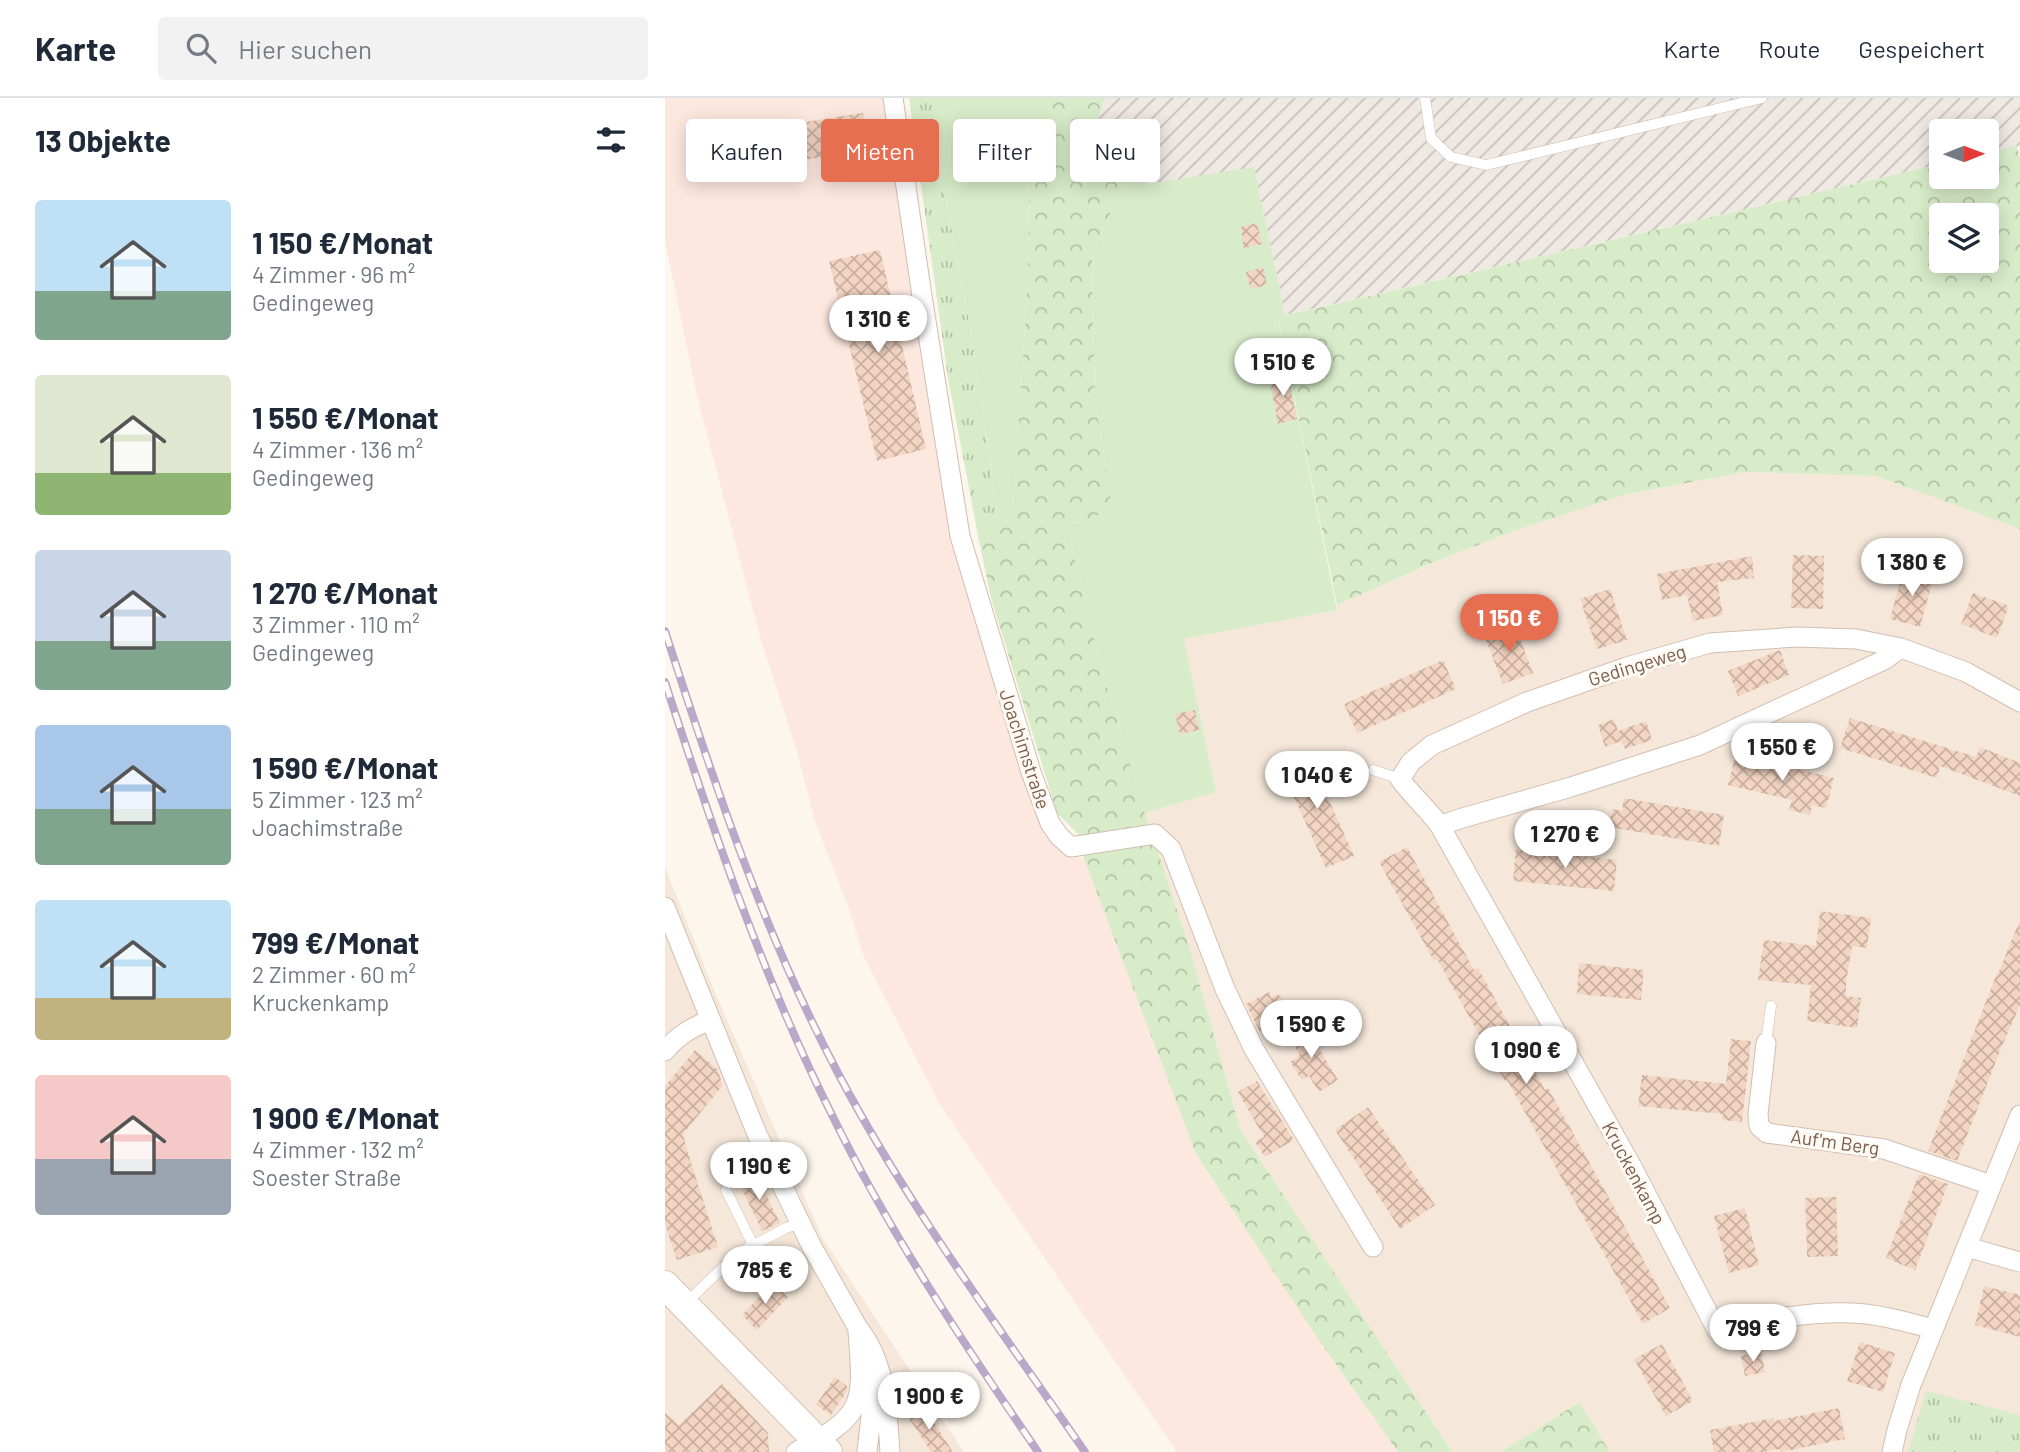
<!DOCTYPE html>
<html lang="de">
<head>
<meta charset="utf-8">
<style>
	:root { --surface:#fff; --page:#f2f2f3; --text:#1f2937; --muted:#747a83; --line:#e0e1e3; --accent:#e76f51 }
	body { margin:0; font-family:Barlow,sans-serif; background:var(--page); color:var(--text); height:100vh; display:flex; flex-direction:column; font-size:26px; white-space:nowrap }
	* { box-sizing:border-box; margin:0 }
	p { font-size:23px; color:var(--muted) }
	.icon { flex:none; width:38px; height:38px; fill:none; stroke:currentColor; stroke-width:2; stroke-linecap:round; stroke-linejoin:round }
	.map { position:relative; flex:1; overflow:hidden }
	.details { display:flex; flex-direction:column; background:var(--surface); width:665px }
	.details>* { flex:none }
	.hud { position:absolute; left:21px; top:21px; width:665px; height:63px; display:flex; gap:14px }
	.needle { width:46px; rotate:89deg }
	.tools { position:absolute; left:1264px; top:21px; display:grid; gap:14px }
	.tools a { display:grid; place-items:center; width:70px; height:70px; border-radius:7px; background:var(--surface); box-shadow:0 4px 18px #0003; font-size:35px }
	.price { position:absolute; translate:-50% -60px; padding:0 16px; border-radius:24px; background:#fff; color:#222; font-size:23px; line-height:46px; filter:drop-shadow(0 2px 4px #0008) }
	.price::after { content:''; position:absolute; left:50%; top:42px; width:21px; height:16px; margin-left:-10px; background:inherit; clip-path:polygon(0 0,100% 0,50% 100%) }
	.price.on { background:var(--accent); color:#fff }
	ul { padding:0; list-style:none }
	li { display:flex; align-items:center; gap:21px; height:175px; padding:0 35px }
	li span { display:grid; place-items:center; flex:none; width:196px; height:140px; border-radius:7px; color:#555 }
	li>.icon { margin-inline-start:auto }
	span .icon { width:84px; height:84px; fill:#fffc; stroke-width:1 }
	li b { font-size:30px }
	h2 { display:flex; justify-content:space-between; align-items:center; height:84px; padding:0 35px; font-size:30px }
	.pill { padding:0 24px; border-radius:7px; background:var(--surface); box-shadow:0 4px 18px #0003; font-size:24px; line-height:63px }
	.pill.on { background:var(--accent); color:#fff }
	header { display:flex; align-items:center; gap:42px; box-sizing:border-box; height:98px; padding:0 35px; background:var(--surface); border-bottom:2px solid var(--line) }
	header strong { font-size:33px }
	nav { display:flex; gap:38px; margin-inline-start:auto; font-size:24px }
	.search { width:490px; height:63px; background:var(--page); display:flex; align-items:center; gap:18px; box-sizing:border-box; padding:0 24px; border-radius:7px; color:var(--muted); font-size:26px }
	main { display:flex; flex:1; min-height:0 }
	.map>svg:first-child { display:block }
</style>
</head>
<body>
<header>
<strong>Karte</strong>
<div class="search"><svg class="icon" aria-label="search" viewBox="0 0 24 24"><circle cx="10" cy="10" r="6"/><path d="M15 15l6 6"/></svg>Hier suchen</div>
<nav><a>Karte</a><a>Route</a><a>Gespeichert</a></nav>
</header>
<main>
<section class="details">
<h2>13 Objekte<svg class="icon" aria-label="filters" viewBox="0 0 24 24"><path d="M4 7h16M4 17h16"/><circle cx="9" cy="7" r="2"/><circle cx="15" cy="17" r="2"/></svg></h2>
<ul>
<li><span style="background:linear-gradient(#bfe0f5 65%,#7fa58c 0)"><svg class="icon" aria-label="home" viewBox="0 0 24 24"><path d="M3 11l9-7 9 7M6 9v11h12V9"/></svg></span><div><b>1 150 €/Monat</b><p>4 Zimmer · 96 m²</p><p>Gedingeweg</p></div></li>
<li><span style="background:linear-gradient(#dfe7d0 70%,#8fb573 0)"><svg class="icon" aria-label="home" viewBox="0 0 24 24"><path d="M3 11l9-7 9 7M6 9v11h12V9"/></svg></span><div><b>1 550 €/Monat</b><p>4 Zimmer · 136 m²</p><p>Gedingeweg</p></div></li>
<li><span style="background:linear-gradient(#c9d6e8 65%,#7fa58c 0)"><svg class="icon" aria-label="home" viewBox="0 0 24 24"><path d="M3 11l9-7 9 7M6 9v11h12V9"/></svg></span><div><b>1 270 €/Monat</b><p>3 Zimmer · 110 m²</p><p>Gedingeweg</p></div></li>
<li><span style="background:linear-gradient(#a9c7e8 60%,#7fa58c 0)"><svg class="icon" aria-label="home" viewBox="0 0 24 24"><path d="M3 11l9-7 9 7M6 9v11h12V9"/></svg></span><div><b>1 590 €/Monat</b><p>5 Zimmer · 123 m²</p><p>Joachimstraße</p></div></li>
<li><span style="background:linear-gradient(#bfe0f5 70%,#c2b280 0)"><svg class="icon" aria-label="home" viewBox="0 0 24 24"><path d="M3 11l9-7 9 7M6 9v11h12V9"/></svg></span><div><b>799 €/Monat</b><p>2 Zimmer · 60 m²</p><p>Kruckenkamp</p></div></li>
<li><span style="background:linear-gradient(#f6c9c9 60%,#9aa5b1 0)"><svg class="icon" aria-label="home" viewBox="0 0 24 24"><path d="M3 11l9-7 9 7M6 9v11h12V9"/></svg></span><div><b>1 900 €/Monat</b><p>4 Zimmer · 132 m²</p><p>Soester Straße</p></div></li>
</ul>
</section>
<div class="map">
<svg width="1355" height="1354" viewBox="0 0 1355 1354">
	<defs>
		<pattern id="industrial-furrows" width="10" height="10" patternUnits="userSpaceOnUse" patternTransform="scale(1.75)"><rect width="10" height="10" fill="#efe9e4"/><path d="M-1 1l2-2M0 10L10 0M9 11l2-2" fill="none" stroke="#c7c0bb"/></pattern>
		<pattern id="grass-tufts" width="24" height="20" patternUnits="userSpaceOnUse" patternTransform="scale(1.75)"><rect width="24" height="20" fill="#d8ecc9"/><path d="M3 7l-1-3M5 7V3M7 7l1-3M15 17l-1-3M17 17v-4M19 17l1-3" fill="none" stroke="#b4c2a5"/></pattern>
		<pattern id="forest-crowns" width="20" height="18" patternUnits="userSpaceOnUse" patternTransform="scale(1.75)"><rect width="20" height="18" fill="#d8ecc9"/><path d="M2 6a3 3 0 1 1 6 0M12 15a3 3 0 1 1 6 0" fill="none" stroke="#b4c2a5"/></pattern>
		<pattern id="building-cross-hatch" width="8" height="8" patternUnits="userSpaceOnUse" patternTransform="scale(1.75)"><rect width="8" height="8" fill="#f3d5c3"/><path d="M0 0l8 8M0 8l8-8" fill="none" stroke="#cab0a1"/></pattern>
	</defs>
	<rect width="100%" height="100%" fill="#fdf6ec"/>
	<!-- residential -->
	<path fill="#f5e8da" d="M1080,374L1211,378L1355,431V1354H945L913,1304L836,1354H787L575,1031L524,848L480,715L551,694L519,541L672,512V507L768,465L849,433L958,397Z
		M0,769L49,892L157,1139L299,1354H0Z"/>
	<!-- commercial -->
	<path fill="#fde8e0" d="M0,0H221L289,436L404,757L419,761L531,1056L651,1238L733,1354H512L275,1007L199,859L183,808L150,723L131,650L95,539L32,298L0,143Z"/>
	<!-- industrial -->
	<path fill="url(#industrial-furrows)" d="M440,0H1355V48L1321,55V33H1276V66L620,217L589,70L483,86L425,40Z"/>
	<!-- grass -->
	<path fill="url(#grass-tufts)" d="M244,0H268L278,85L307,239L334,428L312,432L283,280Z
		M1261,1293L1355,1317V1354H1243Z"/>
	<!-- forest -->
	<path fill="url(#forest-crowns)" fill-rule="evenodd" d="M386,0H440L425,40L471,76C452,99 436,131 427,160L430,301L447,406L426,422L404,426L407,449L439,578L480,715L524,848L575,1031L787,1354H733L651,1238L531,1056L419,761L413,736L392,715L326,500L312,432L347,425L363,183L364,52L387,56Z
		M1352,48L1355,60V431L1211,378L1080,374L958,397L849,433L767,465L672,507L613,219L1276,66V79H1321V55ZM1276,117H1321V163H1276Z
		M914,1304L945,1354H836Z"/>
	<!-- garden -->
	<path fill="#d8ecc9" d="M268,0H386L387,56L364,53L363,183L347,426L334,428L307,239L278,85Z
		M589,69L620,217L613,220L672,512L519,541L551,694L480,715L439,578L407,449L404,426L426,422L447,406L430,301L427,160C436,131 452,99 471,76L483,86Z"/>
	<!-- building -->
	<path fill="url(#building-cross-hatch)" d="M198,15L204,51L139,62L133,25Z
		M359,36L358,68L343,72L334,42Z
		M592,125L597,146L579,150L576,129Z
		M215,152L261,351L212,363L164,163Z
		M598,169L602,187L585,191L581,174Z
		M622,275L632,321L613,326L604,278Z
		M1128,457L1159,458L1158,511L1126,510Z
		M1087,458L1089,480L1052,484L1058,517L1028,523L1022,497L997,502L992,476Z
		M1239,470L1269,478L1255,529L1225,521Z
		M945,491L962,542L932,551L915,501Z
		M1308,495L1344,508L1332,540L1296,526Z
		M849,525L868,575L838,586L819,537Z
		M1115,552L1124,577L1073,598L1063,573Z
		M778,562L791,591L692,635L679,606Z
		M530,612L534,632L515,636L510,616Z
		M1185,620L1311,659L1315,649L1355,665V698L1275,668L1272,680L1175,650Z
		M949,621L953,633L981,623L987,642L960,651L956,643L940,649L933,627Z
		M643,655L689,758L661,770L615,668Z
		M1071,656L1169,680L1161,710L1147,707L1145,717L1124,712L1127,702L1063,687Z
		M959,700L1059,717L1054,748L944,729L947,711L957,713Z
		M742,749L809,872L813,870L880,992L883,990L1005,1210L978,1226L842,982L840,983L772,861L769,863L714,764Z
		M851,751L952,762L949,793L848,783Z
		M1155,813L1206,820L1202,850L1187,848L1181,884V898L1196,900L1192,930L1142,923L1146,887L1093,882L1099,842L1151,848Z
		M1354,824H1355V907L1337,948L1292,1063L1263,1053L1332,875L1333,876Z
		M914,865L979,872L976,902L912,896Z
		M604,894L606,900L613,896L621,905L628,919L595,934L581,906Z
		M639,926L673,982L654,994L644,978L637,982L625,964L635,957L622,935Z
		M1066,941L1086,943L1077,1024L1057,1022L1058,1016L973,1008L977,977L1061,986Z
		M30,952L52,971L58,987L18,1036L23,1055L53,1149L12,1162L0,1126V988Z
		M592,983L629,1042L600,1059L590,1044L599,1039L573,994Z
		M703,1009L770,1107L735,1131L670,1032Z
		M90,1075L115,1125L97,1133L73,1083Z
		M1254,1076L1283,1086L1250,1172L1221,1160Z
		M1171,1099L1173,1158L1142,1159L1140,1100Z
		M1080,1110L1094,1167L1064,1175L1049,1118Z
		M91,1159L106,1172L90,1189L75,1177Z
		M108,1185L123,1199L92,1232L77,1217Z
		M1319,1188L1355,1197V1239L1310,1227Z
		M1195,1244L1230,1255L1218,1294L1182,1283Z
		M997,1246L1028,1303L1001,1318L969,1261Z
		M1096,1254L1100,1274L1080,1278L1076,1258Z
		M170,1279L182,1288V1293L166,1317L151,1307Z
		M57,1286L103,1335L104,1354H0V1315L14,1327Z
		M259,1309L288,1354H266L243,1319Z
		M1174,1310L1180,1341L1116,1354L1115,1351L1098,1354H1049L1045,1332L1109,1320V1323Z"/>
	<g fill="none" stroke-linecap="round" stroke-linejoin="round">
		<!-- service casing -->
		<g stroke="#d1beb0" stroke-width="11">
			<path id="service" d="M760,0L766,40L786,59L821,67L1097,0
				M708,672L735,681
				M1101,945L1106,908
				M61,1092L88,1147
				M20,1206L72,1156L121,1130L135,1125"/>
		</g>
		<!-- minor casing -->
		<g stroke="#d1beb0" stroke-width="21">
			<path id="minor" d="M228,0L257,198L295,438L366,674L385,725L394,738L406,749L490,736L506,751L560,891L589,951L708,1149
				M775,728L794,721L906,689L1035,647L1219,562L1236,550
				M0,809L92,1036L147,1149L193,1230C221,1264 222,1312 225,1354
				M1101,945L1093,1016L1094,1028L1102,1035L1219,1051L1326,1087
				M0,953C13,937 26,930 45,922
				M1302,1149L1355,1164
				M1268,1231C1241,1224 1215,1216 1187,1215C1142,1213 1096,1223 1052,1232L966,1067L775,728C763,711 748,699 735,681L746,664L767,647L862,604L962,569L1045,545L1132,539L1191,541L1236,550L1301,574L1355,604
				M131,1354C199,1317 199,1309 193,1234
				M202,1354L208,1301L207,1281
				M1227,1354L1232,1332L1246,1287L1355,1017"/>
		</g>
		<!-- secondary casing -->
		<g stroke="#d6c0b0" stroke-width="30">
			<path id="secondary" d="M0,1187L163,1354"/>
		</g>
		<!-- service -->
		<use href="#service" stroke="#fff" stroke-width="10"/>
		<!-- minor -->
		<use href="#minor" stroke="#fff" stroke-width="19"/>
		<!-- secondary -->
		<use href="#secondary" stroke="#fff" stroke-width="28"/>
		<!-- rail casing -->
		<g stroke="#b9a8c9" stroke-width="8">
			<path id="rail" d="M0,533C49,685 99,836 174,977C243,1108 336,1232 420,1354
				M0,584C48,732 98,880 168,1019C226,1137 299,1246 373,1354"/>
		</g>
		<!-- rail -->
		<use href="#rail" stroke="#fffaf3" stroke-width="5" stroke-dasharray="16" stroke-linecap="butt"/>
	</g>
	<g text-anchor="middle" stroke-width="6" stroke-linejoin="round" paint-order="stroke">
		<!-- street labels -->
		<g font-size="19" fill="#7a5c4d" stroke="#fffaf3">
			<text transform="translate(972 567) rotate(-17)" y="7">Gedingeweg</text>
			<text transform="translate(360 651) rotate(72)" y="7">Joachimstraße</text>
			<text transform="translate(1170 1044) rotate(8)" y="7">Auf'm Berg</text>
			<text transform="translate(969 1075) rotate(62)" y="7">Kruckenkamp</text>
		</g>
	</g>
</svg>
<div class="tools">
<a><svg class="needle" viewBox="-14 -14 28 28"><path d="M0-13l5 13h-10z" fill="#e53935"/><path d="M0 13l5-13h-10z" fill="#747a83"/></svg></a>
<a><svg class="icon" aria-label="layers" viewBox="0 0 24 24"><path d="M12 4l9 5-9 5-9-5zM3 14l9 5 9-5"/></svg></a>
</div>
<b class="price" style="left:213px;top:257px">1 310 €</b>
<b class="price" style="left:618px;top:300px">1 510 €</b>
<b class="price" style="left:1247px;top:500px">1 380 €</b>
<b class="price on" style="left:844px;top:556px">1 150 €</b>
<b class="price" style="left:1117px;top:685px">1 550 €</b>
<b class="price" style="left:652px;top:713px">1 040 €</b>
<b class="price" style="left:900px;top:772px">1 270 €</b>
<b class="price" style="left:646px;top:962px">1 590 €</b>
<b class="price" style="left:861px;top:988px">1 090 €</b>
<b class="price" style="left:94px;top:1104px">1 190 €</b>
<b class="price" style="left:100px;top:1208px">785 €</b>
<b class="price" style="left:1088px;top:1266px">799 €</b>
<b class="price" style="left:264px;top:1334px">1 900 €</b>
<div class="hud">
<a class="pill">Kaufen</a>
<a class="pill on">Mieten</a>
<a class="pill">Filter</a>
<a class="pill">Neu</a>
</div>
</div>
</main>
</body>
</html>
